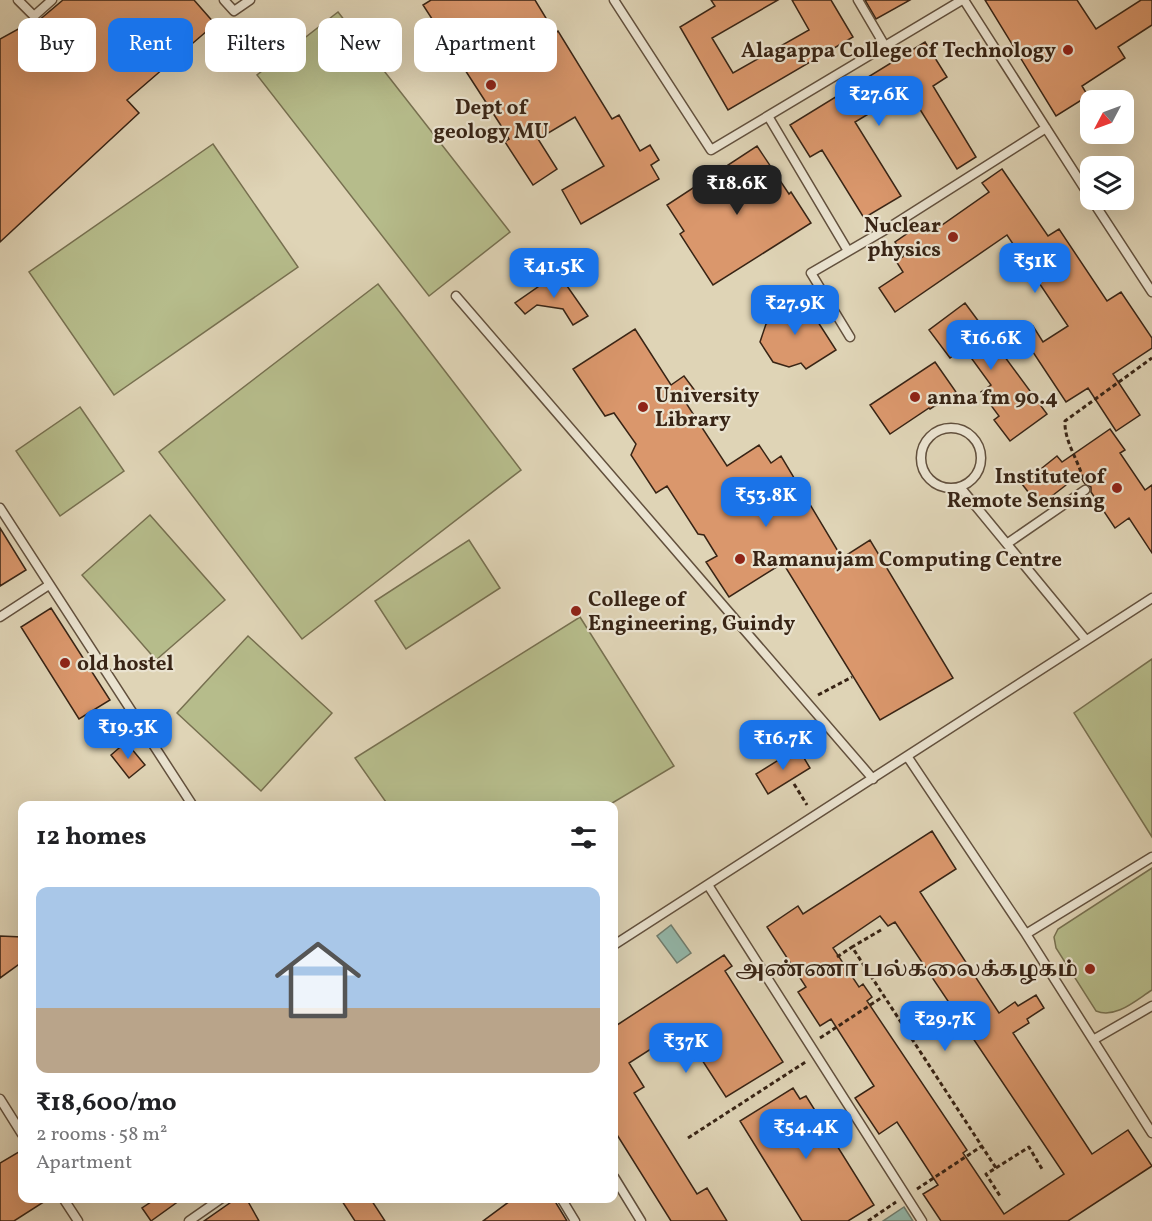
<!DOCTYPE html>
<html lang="en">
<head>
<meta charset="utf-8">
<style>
	:root { --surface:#fff; --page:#f2f2f2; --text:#202124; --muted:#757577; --accent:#1a73e8 }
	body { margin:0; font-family:Vollkorn,"Noto Serif Tamil",serif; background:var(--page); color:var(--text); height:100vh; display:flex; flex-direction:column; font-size:22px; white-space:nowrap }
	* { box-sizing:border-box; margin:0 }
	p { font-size:20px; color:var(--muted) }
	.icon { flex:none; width:33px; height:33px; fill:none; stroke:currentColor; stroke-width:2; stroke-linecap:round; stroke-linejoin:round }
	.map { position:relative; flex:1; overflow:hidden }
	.sheet { position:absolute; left:18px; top:801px; width:600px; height:402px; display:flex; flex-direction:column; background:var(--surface); border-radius:12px; box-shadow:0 6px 24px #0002 }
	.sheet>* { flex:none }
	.banner { position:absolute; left:18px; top:18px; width:600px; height:54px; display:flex; gap:12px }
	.needle { width:39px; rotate:229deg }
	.controls { position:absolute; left:1080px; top:90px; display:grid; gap:12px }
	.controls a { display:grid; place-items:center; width:54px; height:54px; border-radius:12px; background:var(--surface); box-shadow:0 6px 24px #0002; font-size:30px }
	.price { position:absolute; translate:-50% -51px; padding:0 14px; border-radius:12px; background:var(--accent); color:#fff; font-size:20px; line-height:39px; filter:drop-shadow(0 2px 3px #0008) }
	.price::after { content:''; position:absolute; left:50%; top:36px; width:18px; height:14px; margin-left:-9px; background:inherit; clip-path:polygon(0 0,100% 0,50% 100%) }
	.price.current { background:#222; color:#fff }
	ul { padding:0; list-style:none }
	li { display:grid; align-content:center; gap:12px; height:318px; padding:0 18px }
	li span { display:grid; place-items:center; height:186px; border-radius:12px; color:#555 }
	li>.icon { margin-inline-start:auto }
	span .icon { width:108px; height:108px; fill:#fffc; stroke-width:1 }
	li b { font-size:26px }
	h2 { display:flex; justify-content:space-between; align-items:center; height:72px; padding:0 18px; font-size:26px }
	.chip { padding:0 21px; border-radius:12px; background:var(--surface); box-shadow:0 6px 24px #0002; font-size:21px; line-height:54px }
	.chip.current { background:var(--accent); color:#fff }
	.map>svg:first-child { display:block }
</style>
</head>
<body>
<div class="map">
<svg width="1152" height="1221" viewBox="0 0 1152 1221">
	<rect width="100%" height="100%" fill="#dfd4b6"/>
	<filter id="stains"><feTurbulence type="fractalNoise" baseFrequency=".00333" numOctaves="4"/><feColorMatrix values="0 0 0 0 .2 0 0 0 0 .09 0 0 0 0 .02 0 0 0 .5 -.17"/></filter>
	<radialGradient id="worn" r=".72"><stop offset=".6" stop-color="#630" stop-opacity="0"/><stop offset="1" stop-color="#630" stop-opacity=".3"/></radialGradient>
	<!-- green -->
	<path fill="#b6bc8b" stroke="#777050" stroke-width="1.5" d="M338,12L510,232L429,296L257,75Z
		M213,144L298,267L114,395L29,272Z
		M378,284L521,470L302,639L159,452Z
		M80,407L124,471L60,516L16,451Z
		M150,515L225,600L156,660L82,575Z
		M469,540L500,588L406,649L375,601Z
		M580,617L674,766L609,805H388L355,758Z
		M248,636L332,713L261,791L177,713Z
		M1152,659V837L1074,713Z
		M1152,868V990C1136,1000 1116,1019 1096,1011L1056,948L1054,937L1058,929Z"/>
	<!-- water -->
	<path fill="#93b8ab" stroke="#6f7d6f" stroke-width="1.5" d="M671,925L691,953L677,963L657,936Z
		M904,1207L913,1221H883Z"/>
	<!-- building -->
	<path fill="#da976c" stroke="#382415" stroke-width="1.5" fill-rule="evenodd" d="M63,0H194L215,24L127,100L139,113L0,242V39L31,22L38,21Z
		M431,0H535L555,33L558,31L612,119L619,115L640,151L650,145L659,160L651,165L659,179L581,224L562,190L604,166L575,117L538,139L557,169L533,185L505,142L509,139L500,124L423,5Z
		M711,0H778L712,38L733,73L809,30L792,0H831L853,37L728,110L680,27L715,6Z
		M865,0H910L876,19Z
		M985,0H1077L1096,29L1141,0H1152V25L1118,47L1125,58L1082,86L1088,96L1056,116Z
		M925,42L947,77L933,86L976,157L957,169L908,90L855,122L901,196L864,218L822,150L810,157L790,125Z
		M757,146L789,194L791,192L811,223L713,285L680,234L684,231L667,205Z
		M1002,169L1048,236L1059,229L1107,301L1121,292L1152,338V348L1113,374L1140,415L1116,431L1088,388L1066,402L1021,334L1033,326L1043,342L1068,326L1007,235L895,312L879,288L903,272L896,261L904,256L895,242L924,222L932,232L989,192L982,183Z
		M558,273L588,316L573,325L563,309L537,305L525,314L515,303Z
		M800,294L836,350L806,369L801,363L789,367L773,362L760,342L766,324L773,320L769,312Z
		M965,303L1047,414L1010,441L994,420L999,416L981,392L991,385L964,348L950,358L929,330Z
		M635,329L671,385L684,376L696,392L684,400L727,466L759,445L771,463L781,456L842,558L870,540L953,678L880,720L783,563L729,597L706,562L717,556L704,535L698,534L667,486L656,493L631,455L636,444L614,413L605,416L573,369Z
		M935,362L956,392L930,409L929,408L890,434L870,405Z
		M1110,429L1125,450L1120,453L1145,490L1152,485V553L1129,518L1115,528L1091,492V487L1085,484L1079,475L1039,506L1022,484L1057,456L1062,462Z
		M0,528L26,570L0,586Z
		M51,608L110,700L79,719L21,627Z
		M126,742L145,765L129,778L111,755Z
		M798,748L810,768L768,794L756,774Z
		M932,831L956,869L920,892L999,1013L1015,1002L1018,1006L1036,995L1044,1008L1027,1019L1029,1023L1013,1033L1092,1154L1128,1130L1152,1166L1068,1221H941L923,1194L938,1185L897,1122L879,1134L855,1098L874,1086L831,1019L820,1026L798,992L806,987L767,927L798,906L803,914ZM880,916L888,926L895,922L1064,1174L1004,1214L963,1153L967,1150L867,1001L872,997L863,984L859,987L833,948Z
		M0,936L22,937V962L0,978Z
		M724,955L732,966L725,971L783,1062L726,1097L682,1029L629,1063L644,1087L634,1093L697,1194L707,1188L727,1221H671L614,1130V1027Z
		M793,1088L800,1099L806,1096L874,1205L848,1221H802L740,1121Z
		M22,1150V1198H50L14,1221H0V1163Z
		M157,1198H183L151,1221L142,1208Z
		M237,1198H246L259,1221H204Z
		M340,1198H370L385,1221H355Z
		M514,1198H553L567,1221H483Z"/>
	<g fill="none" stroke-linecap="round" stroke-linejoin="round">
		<!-- service casing -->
		<g stroke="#62503d" stroke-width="11">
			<path id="service" d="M18,0L34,16L52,0
				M224,0L234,11L250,0
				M614,0L711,150L962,0
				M858,0L885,46
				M964,0L1090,197
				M768,116L848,251
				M1092,200L1152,292
				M456,296L873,779
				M850,337L811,273L890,227L1046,128
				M921 458a30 30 0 1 1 60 0a30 30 0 1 1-60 0Z
				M960,487L1086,640
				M0,508L193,806
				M1008,543L1085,490
				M0,617L49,585
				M907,756L1026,934L1152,1133
				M708,885L922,1221
				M1026,934L1152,857
				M614,945L1152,598
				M1093,1040L1152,1006
				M0,1099L22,1134
				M614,1177L641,1221
				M63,1198L78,1221
				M561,1198L575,1221
				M189,1221L222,1198"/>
		</g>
		<!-- path -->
		<path stroke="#382415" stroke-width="3" stroke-dasharray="4.5 3" stroke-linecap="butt" d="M1083,479C1078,459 1064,441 1065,421L1152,358
			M818,695L852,677
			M794,784L807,805
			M881,930L852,947L996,1168L986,1174L1000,1196
			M837,957L852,947
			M820,1038L884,996
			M688,1138L807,1061
			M996,1168L1029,1147L1042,1169
			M917,1189L982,1146
			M868,1221L896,1202"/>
		<!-- service -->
		<use href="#service" stroke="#eae3d0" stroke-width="8"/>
	</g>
	<!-- markers -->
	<g fill="#8f2418" stroke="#eae3d0" stroke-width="2">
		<circle cx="1068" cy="50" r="6"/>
		<circle cx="491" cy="85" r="6"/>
		<circle cx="953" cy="237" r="6"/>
		<circle cx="915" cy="397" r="6"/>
		<circle cx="643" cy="407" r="6"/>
		<circle cx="1117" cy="488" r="6"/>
		<circle cx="740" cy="559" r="6"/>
		<circle cx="576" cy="611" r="6"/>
		<circle cx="65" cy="663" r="6"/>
		<circle cx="1090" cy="969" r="6"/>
	</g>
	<g text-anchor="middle" stroke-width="4.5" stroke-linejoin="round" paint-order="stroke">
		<!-- poi labels -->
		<g font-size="21" font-weight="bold" fill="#382415" stroke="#eae3d0" text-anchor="start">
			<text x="1056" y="57" text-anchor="end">Alagappa College of Technology</text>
			<text x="491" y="114" text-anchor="middle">Dept of<tspan x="491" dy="24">geology MU</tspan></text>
			<text x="941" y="232" text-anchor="end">Nuclear<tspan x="941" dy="24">physics</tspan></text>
			<text x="655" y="402">University<tspan x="655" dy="24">Library</tspan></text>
			<text x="927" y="404">anna fm 90.4</text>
			<text x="1105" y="483" text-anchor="end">Institute of<tspan x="1105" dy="24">Remote Sensing</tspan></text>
			<text x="752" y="566">Ramanujam Computing Centre</text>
			<text x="588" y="606">College of<tspan x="588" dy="24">Engineering, Guindy</tspan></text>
			<text x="77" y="670">old hostel</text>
			<text x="1078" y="976" text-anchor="end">அண்ணா பல்கலைக்கழகம்</text>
		</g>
	</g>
	<rect width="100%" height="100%" filter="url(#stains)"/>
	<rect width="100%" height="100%" fill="url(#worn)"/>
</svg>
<div class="controls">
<a><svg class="needle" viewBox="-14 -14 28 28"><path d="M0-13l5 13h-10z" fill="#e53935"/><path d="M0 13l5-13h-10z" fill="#757577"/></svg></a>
<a><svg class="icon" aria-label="layers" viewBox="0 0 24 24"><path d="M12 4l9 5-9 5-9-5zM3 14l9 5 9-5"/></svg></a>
</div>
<b class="price" style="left:879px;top:127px">₹27.6K</b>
<b class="price current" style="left:737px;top:216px">₹18.6K</b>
<b class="price" style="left:1035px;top:294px">₹51K</b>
<b class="price" style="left:554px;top:299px">₹41.5K</b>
<b class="price" style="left:795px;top:336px">₹27.9K</b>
<b class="price" style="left:991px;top:371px">₹16.6K</b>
<b class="price" style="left:766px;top:528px">₹53.8K</b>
<b class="price" style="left:128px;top:760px">₹19.3K</b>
<b class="price" style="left:783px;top:771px">₹16.7K</b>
<b class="price" style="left:945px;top:1052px">₹29.7K</b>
<b class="price" style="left:686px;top:1074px">₹37K</b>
<b class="price" style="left:806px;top:1160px">₹54.4K</b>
<div class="banner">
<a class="chip">Buy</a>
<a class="chip current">Rent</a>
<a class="chip">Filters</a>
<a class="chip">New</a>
<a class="chip">Apartment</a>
</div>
<section class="sheet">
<h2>12 homes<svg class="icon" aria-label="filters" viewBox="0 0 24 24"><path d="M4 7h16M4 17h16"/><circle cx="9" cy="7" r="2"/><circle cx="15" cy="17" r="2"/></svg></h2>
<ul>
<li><span style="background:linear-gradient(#a9c7e8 65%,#b9a48a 0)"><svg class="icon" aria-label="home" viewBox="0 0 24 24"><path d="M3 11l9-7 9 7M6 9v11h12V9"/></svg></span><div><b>₹18,600/mo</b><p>2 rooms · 58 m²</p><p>Apartment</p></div></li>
</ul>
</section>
</div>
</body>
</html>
